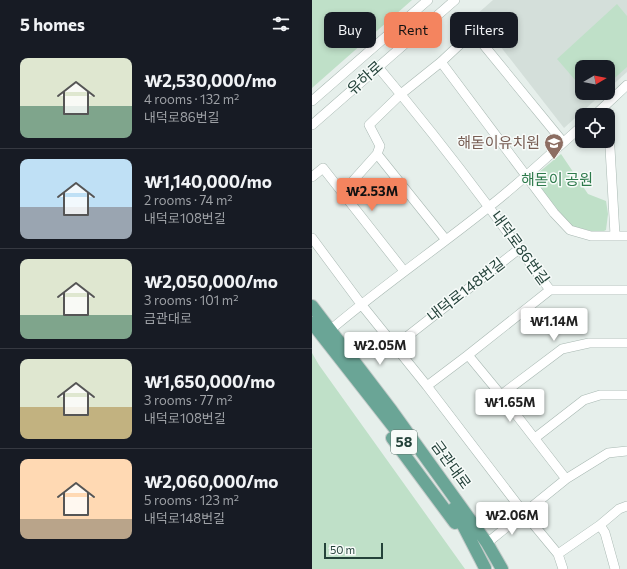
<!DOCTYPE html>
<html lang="en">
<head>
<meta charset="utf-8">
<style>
	:root { --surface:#171b24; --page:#20242c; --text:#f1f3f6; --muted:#9ea1a6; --line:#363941; --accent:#f4845f }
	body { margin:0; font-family:Commissioner,"Noto Sans KR",sans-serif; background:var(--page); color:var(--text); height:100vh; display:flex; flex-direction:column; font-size:15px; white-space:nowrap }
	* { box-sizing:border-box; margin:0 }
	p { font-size:13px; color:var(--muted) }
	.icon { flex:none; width:22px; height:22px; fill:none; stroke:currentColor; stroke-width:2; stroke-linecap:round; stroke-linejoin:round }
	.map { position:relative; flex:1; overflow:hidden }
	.panel { display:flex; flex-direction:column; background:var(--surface); width:312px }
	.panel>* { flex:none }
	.top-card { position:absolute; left:12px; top:12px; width:243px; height:36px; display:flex; gap:8px }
	.needle { width:26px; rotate:80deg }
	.buttons { position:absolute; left:263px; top:60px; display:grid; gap:8px }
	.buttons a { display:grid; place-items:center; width:40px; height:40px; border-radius:8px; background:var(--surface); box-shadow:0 2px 6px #0003; font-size:20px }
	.scale { position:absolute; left:12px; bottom:10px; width:59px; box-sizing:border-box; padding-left:4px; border:2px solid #24423a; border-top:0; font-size:11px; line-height:14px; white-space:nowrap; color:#24423a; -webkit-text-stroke:3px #f7fbf9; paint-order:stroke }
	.price { position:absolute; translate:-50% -34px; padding:0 9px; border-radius:4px; background:#fff; color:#222; font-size:13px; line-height:26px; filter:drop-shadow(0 1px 2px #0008) }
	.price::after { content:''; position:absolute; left:50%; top:24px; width:12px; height:9px; margin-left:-6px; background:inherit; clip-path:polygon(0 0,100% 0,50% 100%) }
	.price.active { background:var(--accent); color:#111 }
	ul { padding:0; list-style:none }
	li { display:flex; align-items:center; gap:12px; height:100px; padding:0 20px }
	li+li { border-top:1px solid var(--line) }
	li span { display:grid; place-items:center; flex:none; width:112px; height:80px; border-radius:8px; color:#555 }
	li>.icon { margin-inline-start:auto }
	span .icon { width:48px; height:48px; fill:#fffc; stroke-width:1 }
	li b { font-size:17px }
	h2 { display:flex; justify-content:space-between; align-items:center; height:48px; padding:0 20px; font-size:17px }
	.tag { padding:0 14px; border-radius:8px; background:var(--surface); box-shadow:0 2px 6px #0003; font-size:14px; line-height:36px }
	.tag.active { background:var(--accent); color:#111 }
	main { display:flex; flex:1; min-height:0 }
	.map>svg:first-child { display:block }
</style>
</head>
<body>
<main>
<section class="panel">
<h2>5 homes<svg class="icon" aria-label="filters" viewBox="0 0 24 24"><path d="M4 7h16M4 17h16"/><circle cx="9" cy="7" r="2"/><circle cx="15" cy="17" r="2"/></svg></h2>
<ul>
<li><span style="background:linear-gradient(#dfe7d0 60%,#7fa58c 0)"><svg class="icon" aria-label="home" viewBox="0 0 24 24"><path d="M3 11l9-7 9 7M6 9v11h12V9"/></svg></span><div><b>₩2,530,000/mo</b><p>4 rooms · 132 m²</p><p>내덕로86번길</p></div></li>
<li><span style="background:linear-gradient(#bfe0f5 60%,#9aa5b1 0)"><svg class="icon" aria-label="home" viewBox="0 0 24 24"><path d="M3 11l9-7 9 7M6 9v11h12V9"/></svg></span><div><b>₩1,140,000/mo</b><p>2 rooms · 74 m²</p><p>내덕로108번길</p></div></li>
<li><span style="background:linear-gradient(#dfe7d0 70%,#7fa58c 0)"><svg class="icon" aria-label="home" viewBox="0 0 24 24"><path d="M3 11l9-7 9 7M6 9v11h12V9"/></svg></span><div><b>₩2,050,000/mo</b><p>3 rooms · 101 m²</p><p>금관대로</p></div></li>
<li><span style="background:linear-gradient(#dfe7d0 60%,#c2b280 0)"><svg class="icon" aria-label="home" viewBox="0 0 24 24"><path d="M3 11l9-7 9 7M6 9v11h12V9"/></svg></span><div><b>₩1,650,000/mo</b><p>3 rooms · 77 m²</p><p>내덕로108번길</p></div></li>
<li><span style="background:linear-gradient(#ffd9b3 75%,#b9a48a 0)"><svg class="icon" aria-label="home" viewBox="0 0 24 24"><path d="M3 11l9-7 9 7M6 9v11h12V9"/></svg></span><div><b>₩2,060,000/mo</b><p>5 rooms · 123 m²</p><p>내덕로148번길</p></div></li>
</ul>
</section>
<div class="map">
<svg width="315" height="569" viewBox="0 0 315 569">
	<rect width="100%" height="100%" fill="#e6efeb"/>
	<!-- built -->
	<path fill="#d4dfda" d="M181,0H315V72L296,89V67H270V93H291L252,128L164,15Z"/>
	<!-- green -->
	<path fill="#bfe0c8" d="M0,0H100L0,88Z
		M305,4L315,16V67L296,84V67H270V88L245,59Z
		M249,154L276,194L294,201L296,214L294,230L288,233L259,226L220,178Z
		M0,353L7,365L153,569H0Z"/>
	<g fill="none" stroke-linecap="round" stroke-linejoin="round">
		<!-- minor casing -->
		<g stroke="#a8b8b2" stroke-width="10">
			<path id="minor" d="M129,62L242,213L258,230L279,236H315
				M66,67C104,112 141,159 176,206C197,234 217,262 238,290
				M0,101L116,0
				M283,115L315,85
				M0,125L143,0
				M296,136L298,148L303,235
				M65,154L134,240
				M0,177L11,168L92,271
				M31,192L65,154L68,146L57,125L89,94L129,62L161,32L251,142
				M0,238L49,304L115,386L212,513L246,554L251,569
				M23,326C73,284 127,247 178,206C210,181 239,153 270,126
				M83,346L207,249
				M156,355L189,395L254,479
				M115,386L156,355L238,290H315
				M189,395L250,349L277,343H315
				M223,438L272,400L288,395H315
				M288,525L293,533L303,569
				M175,543L254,479L296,453L315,451
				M246,554L288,525L307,509L315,506"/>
		</g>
		<!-- major casing -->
		<g stroke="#c2cac8" stroke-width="14">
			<path id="major" d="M0,306L80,411L175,543L190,569
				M0,323L94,443
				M80,438L143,523
				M142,508L173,568"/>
		</g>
		<!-- minor -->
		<use href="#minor" stroke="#fff" stroke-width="9"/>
		<!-- major -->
		<use href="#major" stroke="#6aa596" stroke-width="12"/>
	</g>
	<!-- icons -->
	<defs>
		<g id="school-pin" transform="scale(1)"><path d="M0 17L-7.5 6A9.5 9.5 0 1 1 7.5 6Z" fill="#8d6e63" stroke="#f7fbf9"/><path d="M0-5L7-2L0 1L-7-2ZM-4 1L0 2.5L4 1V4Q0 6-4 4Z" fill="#fff"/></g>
	</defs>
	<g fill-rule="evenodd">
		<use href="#school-pin" x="242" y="143"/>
	</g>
	<g text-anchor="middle" stroke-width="3" stroke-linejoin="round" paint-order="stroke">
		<!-- shield labels -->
		<rect fill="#f7fbf9" stroke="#637a73" stroke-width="1" x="79" y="430" width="26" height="24" rx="3"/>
		<g font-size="14" font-weight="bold" fill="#24423a">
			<text x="92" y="447">58</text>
		</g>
		<!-- street labels -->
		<g font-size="15" fill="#24423a" stroke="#f7fbf9">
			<text transform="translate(53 78) rotate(-42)" y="5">유하로</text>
			<text transform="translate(208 248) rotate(54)" y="5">내덕로86번길</text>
			<text transform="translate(154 290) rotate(-38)" y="5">내덕로148번길</text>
			<text transform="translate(139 465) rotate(54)" y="5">금관대로</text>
		</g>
		<!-- education labels -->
		<g font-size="15" fill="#785e54" stroke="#f7fbf9" text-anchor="end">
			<text x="228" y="148">해돋이유치원</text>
		</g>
		<!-- park labels -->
		<g font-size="15" fill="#2d7a4b" stroke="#f7fbf9">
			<text x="245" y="185">해돋이 공원</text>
		</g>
	</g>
</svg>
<div class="buttons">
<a><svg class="needle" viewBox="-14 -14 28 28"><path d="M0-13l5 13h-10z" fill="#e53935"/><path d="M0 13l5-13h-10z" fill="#9ea1a6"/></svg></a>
<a><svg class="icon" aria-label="locate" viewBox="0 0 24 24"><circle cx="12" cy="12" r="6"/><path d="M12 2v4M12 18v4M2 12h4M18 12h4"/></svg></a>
</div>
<div class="scale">50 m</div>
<b class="price active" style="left:60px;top:212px">₩2.53M</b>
<b class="price" style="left:242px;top:342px">₩1.14M</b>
<b class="price" style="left:68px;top:366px">₩2.05M</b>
<b class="price" style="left:198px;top:423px">₩1.65M</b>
<b class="price" style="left:200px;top:536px">₩2.06M</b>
<div class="top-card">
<a class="tag">Buy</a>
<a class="tag active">Rent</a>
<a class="tag">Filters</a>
</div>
</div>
</main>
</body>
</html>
